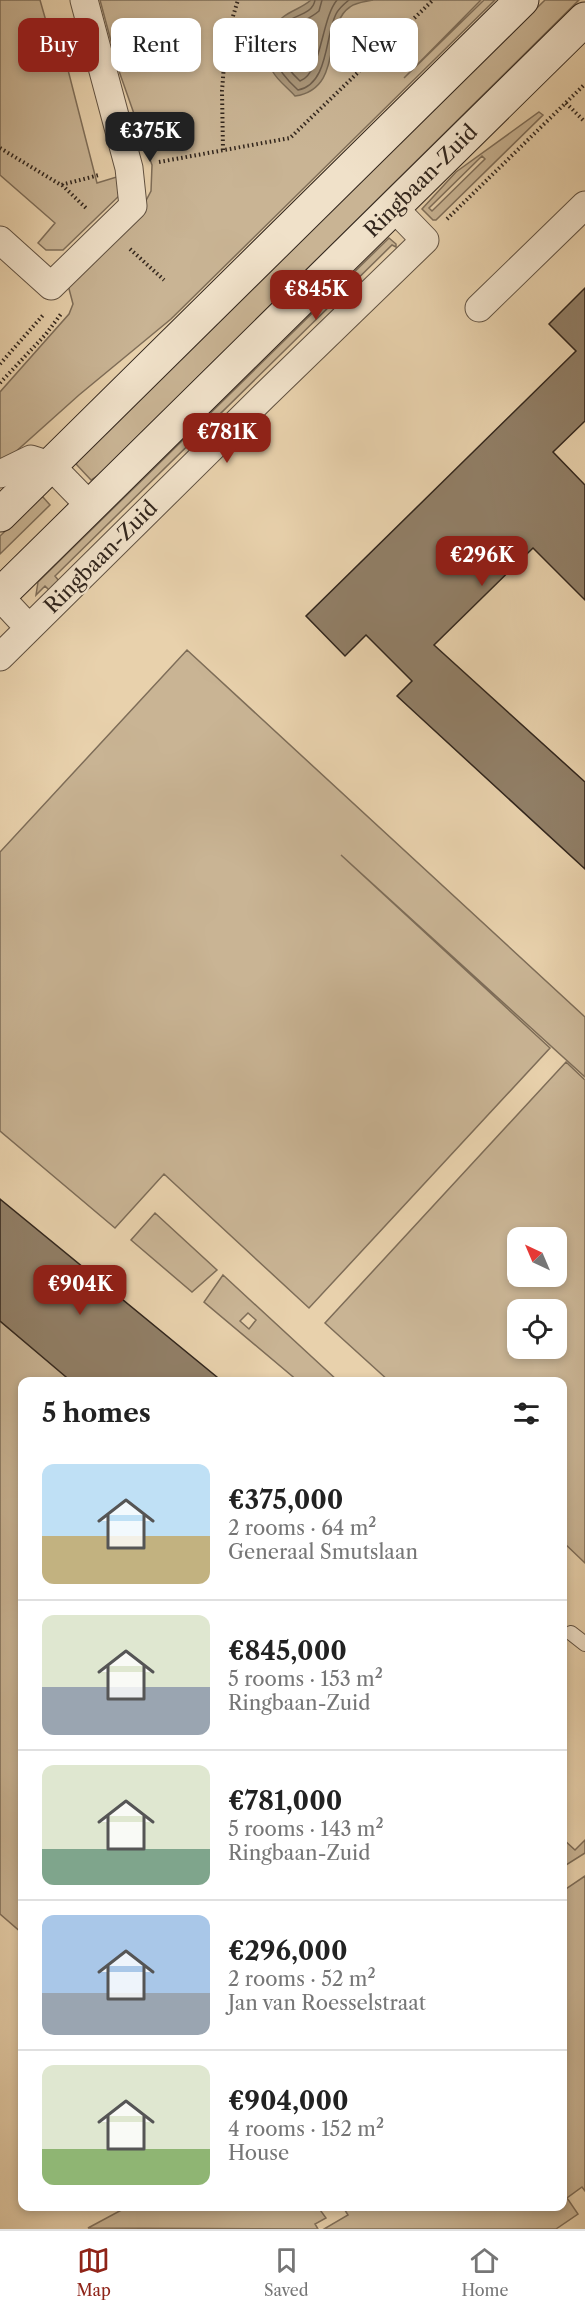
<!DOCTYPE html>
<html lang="en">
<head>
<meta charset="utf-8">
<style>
	:root { --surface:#fff; --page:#f2f2f2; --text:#222; --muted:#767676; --line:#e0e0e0; --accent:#8f2418 }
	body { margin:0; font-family:"Libre Caslon Text",serif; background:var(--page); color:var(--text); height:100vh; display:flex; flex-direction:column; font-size:22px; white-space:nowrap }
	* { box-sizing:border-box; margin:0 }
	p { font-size:20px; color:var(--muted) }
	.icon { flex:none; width:33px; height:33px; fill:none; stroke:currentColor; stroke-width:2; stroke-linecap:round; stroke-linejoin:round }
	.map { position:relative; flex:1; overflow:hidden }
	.side { position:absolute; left:18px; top:1377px; width:549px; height:834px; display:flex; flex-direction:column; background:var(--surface); border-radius:12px; box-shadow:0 3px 9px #0003 }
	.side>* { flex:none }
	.guide { position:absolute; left:18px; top:18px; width:549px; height:54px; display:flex; gap:12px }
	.needle { width:39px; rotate:316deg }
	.controls { position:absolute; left:507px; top:1227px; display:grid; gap:12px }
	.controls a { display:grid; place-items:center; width:60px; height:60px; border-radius:12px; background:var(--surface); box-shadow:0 3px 9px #0003; font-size:30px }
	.price { position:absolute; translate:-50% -51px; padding:0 14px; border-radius:12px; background:var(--accent); color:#fff; font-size:20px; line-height:39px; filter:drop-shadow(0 2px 3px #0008) }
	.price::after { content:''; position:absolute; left:50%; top:36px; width:18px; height:14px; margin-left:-9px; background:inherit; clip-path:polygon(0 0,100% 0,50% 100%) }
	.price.on { background:#222; color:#fff }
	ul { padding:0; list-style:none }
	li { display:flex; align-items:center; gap:18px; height:150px; padding:0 24px }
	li+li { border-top:2px solid var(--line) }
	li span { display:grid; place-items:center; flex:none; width:168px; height:120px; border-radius:12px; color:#555 }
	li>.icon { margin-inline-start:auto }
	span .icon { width:72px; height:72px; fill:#fffc; stroke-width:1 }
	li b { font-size:26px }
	h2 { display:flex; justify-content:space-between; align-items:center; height:72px; padding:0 24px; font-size:26px }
	.tag { padding:0 21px; border-radius:12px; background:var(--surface); box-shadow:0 3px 9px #0003; font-size:21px; line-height:54px }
	.tag.on { background:var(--accent); color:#fff }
	.tab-bar { display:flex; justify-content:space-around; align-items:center; height:84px; border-top:2px solid var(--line); background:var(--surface); font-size:16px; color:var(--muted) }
	.tab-bar a { display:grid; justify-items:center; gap:3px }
	.tab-bar .on { color:var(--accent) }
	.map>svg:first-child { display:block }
</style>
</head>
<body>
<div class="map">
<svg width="585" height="2229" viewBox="0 0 585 2229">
	<rect width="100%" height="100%" fill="#e8d1ac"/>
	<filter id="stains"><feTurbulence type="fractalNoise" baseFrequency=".00333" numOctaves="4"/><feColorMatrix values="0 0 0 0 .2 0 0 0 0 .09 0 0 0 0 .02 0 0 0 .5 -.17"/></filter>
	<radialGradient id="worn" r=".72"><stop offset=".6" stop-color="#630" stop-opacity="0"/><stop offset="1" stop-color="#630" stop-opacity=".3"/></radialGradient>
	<!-- green -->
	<path fill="#c9b494" stroke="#7e6d58" stroke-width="1.5" fill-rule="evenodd" d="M0,0H40L46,21L21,29L24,38L57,27L97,183L123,175L120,195L63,250H46L38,243L55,223L0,175Z
		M100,0H481L404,78L484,0H495L171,319L79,395L3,463H0V392L69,314L73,304L68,285L142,208L151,191L152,165L119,71Z
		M545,0H579L100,474L91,480L76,464L82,455Z
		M539,112L543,115L436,220H433L422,209L456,172ZM482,156L485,159L432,211L429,208Z
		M389,238L396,244V247L392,245L55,576L59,581L49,590L45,586L36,595L38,582Z
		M42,496L50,505L0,554V536Z
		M187,650L585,1017V1077L341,855L550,1048L309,1308L164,1174L115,1228L0,1131V852Z
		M566,1062L585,1080V1563L563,1542L562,1382L389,1381L325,1323ZM518,1238H556V1276H518ZM518,1310H556V1348H518Z
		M155,1213L217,1270L192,1292L131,1240Z
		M223,1275L338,1381H298L204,1302ZM248,1313L256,1320L249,1329L240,1321Z
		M0,1321L72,1381L22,1382V1933L0,1914Z
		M562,1838L575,1850L585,1840V1853L563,1867Z
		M585,1876V2191L582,2187L567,2198L578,2214L556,2229H324L348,2215L343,2207L562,2206L563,1891Z
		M127,2207H318L326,2218L315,2224L318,2229L88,2228Z"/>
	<!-- water -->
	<path fill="#aa977b" stroke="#7a6a55" stroke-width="1.5" d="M311,0H373C365,2 357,2 350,7C322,25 345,89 295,96C288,88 278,81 273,72C262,54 265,29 283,17C292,10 302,8 311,0Z"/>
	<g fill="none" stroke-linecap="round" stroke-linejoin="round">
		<!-- shore -->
		<path stroke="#6e5e4c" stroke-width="1.5" d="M315,0C313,14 295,15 286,22C257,43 279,73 298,90C329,84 325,35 336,14C339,8 344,4 349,0
			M322,0L319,11C310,19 299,22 290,29C268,45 286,68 300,81C322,73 321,19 337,0
			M309,29L313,32L310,51L303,66L300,67C279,50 290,38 309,29Z"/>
	</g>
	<!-- building -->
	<path fill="#917f67" stroke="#32261d" stroke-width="1.5" d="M585,288V421L553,452L585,485V600L533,548L434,645L585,782V869L397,696L412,681L366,635L345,656L306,616L576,351L549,324Z
		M0,1199L223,1382H72L0,1321Z"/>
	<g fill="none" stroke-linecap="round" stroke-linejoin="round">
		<!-- lane casing -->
		<g stroke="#605141" stroke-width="16">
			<path id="lane" d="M571,1633L585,1644"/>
		</g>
		<!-- street casing -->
		<g stroke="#605141" stroke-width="29">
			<path id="street" d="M0,240L51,286L133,206L129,168L84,0
				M479,308L585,205
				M0,474L31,459L50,465L91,507
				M0,597L29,628
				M0,657L264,396L425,240L394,208"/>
		</g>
		<!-- secondary casing -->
		<g stroke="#32261d" stroke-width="35">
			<path id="secondary" d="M0,515L522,0
				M0,595L585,19"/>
		</g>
		<!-- path -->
		<path stroke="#32261d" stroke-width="4" stroke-dasharray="1.5 3" stroke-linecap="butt" d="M566,103L585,122
			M0,148L61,185L99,175
			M223,150L222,91L226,39L238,0
			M159,162L290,138L433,0
			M62,185L87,209
			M447,219L585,84
			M130,249L164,280
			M0,364L44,314
			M0,383L46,334L61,314"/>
		<!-- lane -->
		<use href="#lane" stroke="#f0e1c9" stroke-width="14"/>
		<!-- street -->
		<use href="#street" stroke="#f0e1c9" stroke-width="27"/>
		<!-- secondary -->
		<use href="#secondary" stroke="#f0e1c9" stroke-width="33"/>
	</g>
	<g text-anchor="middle" stroke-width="4.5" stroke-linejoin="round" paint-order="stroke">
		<!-- street labels -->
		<g font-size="21" fill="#32261d" stroke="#f0e1c9">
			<text transform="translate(421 181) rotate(-45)" y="7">Ringbaan-Zuid</text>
			<text transform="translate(101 557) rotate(-45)" y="7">Ringbaan-Zuid</text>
		</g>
	</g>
	<rect width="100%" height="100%" filter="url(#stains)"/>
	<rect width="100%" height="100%" fill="url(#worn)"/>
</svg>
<div class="controls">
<a><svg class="needle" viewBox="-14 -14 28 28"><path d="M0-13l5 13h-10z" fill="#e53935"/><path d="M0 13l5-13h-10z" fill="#767676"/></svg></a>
<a><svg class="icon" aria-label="locate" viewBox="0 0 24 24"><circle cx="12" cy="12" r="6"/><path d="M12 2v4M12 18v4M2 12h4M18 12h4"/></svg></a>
</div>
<b class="price on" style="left:150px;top:163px">€375K</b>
<b class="price" style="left:316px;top:321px">€845K</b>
<b class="price" style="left:227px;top:464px">€781K</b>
<b class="price" style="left:482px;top:587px">€296K</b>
<b class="price" style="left:80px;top:1316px">€904K</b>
<div class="guide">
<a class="tag on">Buy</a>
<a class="tag">Rent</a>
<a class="tag">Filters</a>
<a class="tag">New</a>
</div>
<section class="side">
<h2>5 homes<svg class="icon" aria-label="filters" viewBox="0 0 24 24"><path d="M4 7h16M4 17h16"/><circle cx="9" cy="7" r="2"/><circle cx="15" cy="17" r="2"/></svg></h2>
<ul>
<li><span style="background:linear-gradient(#bfe0f5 60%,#c2b280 0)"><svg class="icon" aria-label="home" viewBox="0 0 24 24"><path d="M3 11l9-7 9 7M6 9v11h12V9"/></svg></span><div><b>€375,000</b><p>2 rooms · 64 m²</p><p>Generaal Smutslaan</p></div></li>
<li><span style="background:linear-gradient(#dfe7d0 60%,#9aa5b1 0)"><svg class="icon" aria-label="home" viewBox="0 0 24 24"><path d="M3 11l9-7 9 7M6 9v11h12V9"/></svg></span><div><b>€845,000</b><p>5 rooms · 153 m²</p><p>Ringbaan-Zuid</p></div></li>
<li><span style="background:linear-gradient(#dfe7d0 70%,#7fa58c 0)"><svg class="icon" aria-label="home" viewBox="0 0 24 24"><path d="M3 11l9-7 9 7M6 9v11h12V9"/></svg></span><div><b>€781,000</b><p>5 rooms · 143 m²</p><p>Ringbaan-Zuid</p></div></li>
<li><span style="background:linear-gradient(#a9c7e8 65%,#9aa5b1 0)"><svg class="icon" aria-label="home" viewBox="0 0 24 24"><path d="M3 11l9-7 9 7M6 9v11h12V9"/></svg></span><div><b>€296,000</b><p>2 rooms · 52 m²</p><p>Jan van Roesselstraat</p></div></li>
<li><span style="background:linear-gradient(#dfe7d0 70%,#8fb573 0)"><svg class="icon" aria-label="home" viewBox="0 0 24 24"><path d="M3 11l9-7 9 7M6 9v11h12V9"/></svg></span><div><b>€904,000</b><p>4 rooms · 152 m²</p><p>House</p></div></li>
</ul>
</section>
</div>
<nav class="tab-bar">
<a class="on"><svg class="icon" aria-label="map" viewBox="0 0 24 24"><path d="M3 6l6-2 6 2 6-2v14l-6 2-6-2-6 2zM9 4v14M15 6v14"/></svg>Map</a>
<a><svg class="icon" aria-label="saved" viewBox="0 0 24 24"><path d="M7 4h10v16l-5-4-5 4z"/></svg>Saved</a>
<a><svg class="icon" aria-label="home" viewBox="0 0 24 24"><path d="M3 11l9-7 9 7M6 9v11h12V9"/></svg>Home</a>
</nav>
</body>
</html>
